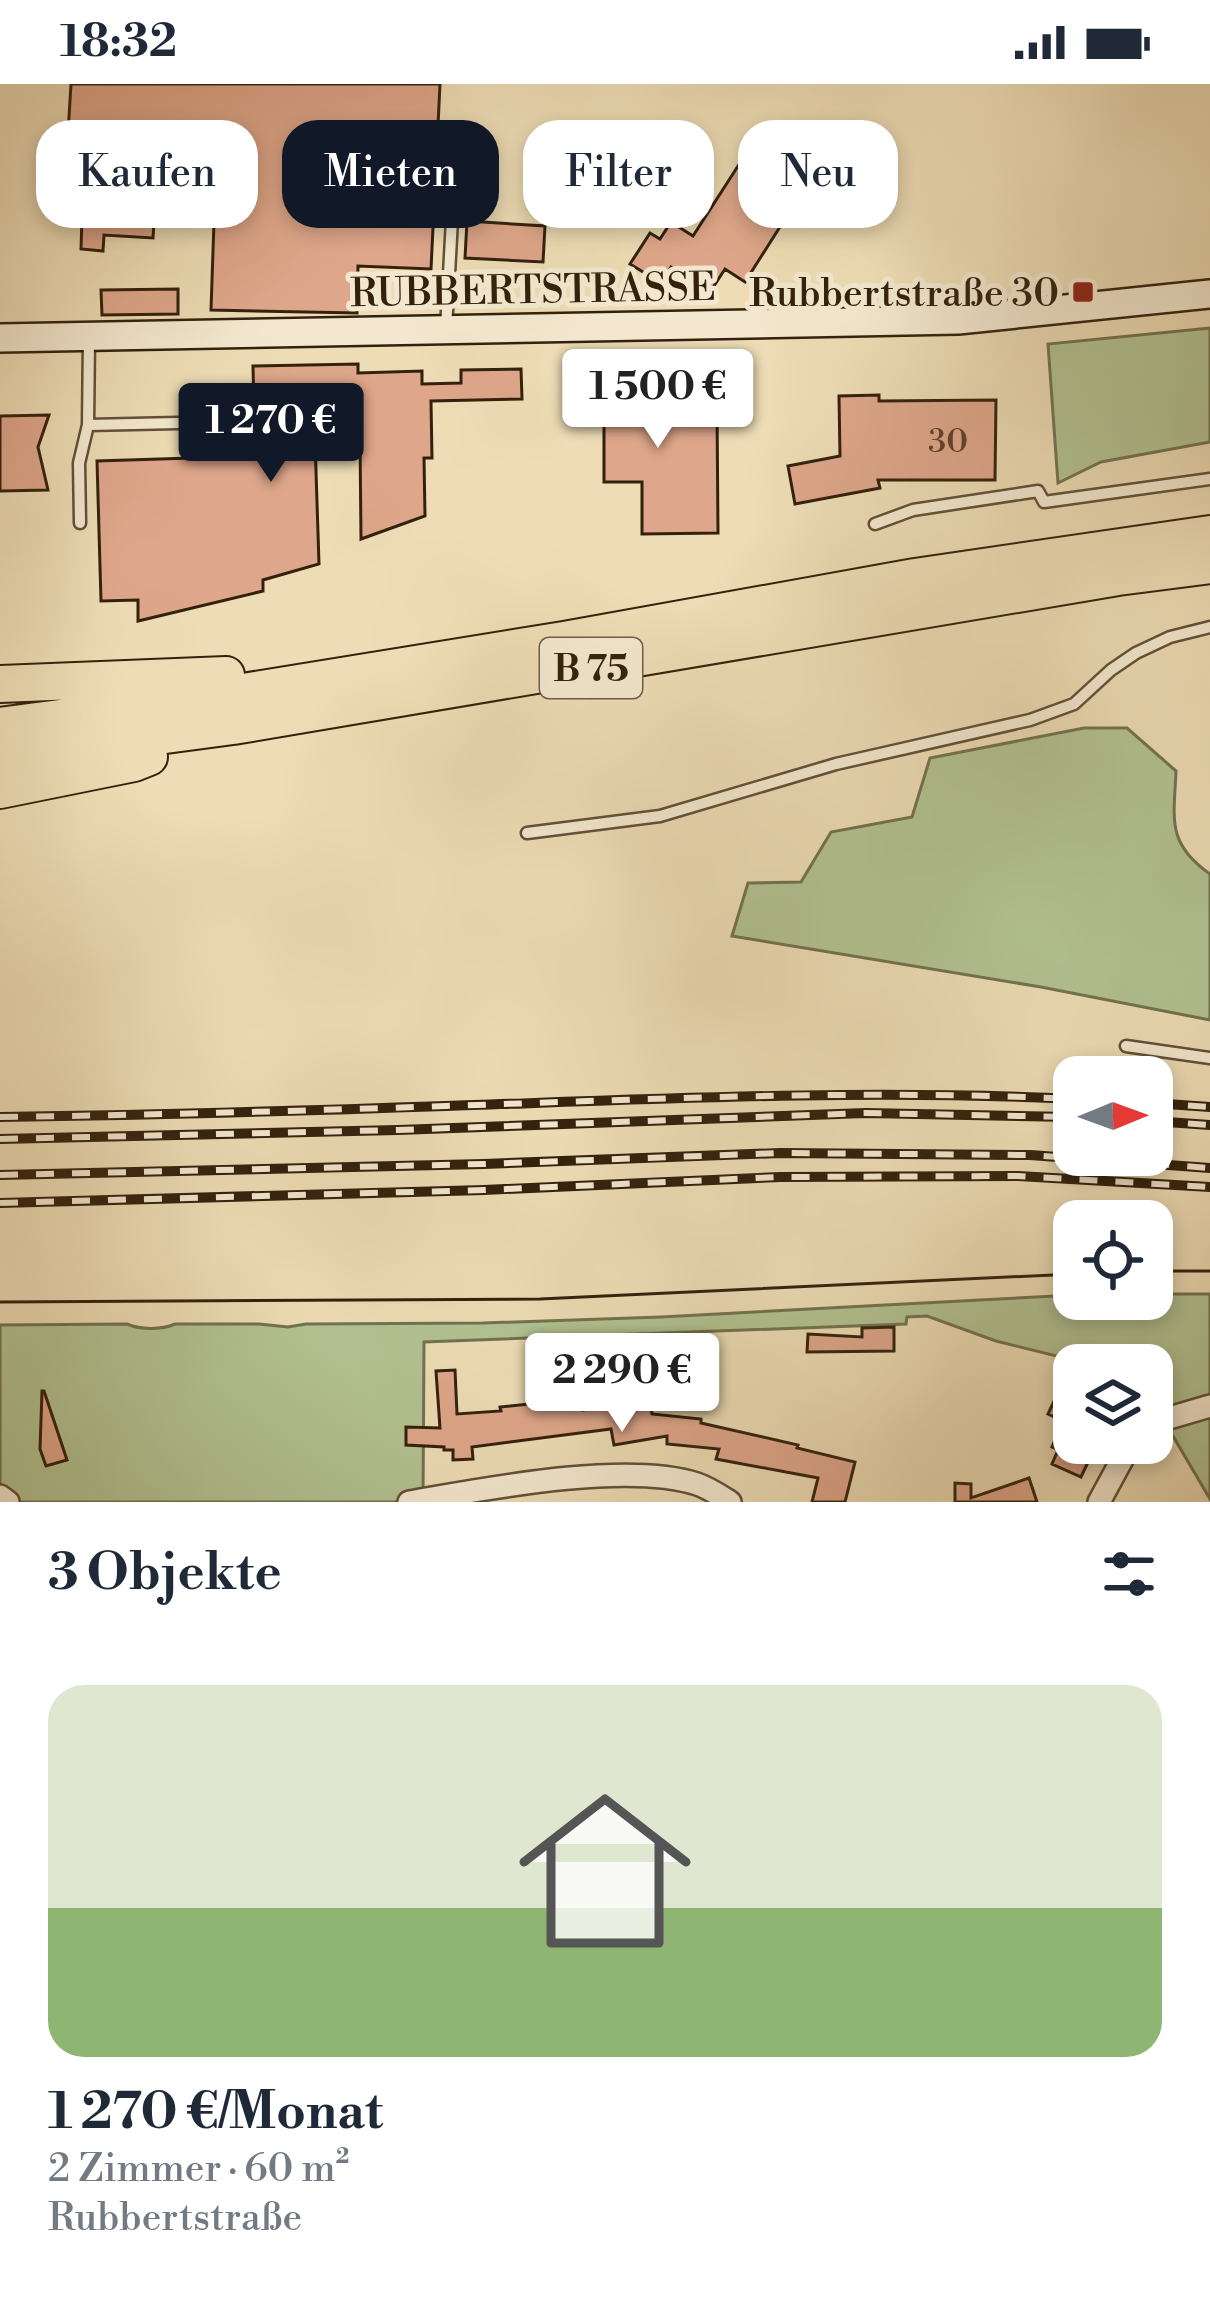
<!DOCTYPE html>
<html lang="de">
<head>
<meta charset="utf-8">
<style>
	:root { --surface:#fff; --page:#f6f6f7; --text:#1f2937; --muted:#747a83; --accent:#111827 }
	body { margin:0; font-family:"Libre Bodoni",serif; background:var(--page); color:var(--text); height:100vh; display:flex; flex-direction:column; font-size:45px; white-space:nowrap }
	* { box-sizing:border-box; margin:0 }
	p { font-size:39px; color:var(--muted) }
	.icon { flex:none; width:66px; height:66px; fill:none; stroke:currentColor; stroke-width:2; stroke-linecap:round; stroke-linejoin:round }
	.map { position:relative; height:1418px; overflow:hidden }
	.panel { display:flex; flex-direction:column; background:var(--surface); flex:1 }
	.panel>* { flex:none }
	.banner { position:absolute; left:36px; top:36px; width:1140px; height:108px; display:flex; gap:24px }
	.needle { width:78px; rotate:89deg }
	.tools { position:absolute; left:1053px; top:972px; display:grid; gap:24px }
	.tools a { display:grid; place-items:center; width:120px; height:120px; border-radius:24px; background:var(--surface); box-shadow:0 6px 18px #0003; font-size:60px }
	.price { position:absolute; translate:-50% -102px; padding:0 27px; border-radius:12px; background:#fff; color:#222; font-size:39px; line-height:78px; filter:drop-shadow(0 3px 6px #0008) }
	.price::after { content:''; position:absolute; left:50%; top:72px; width:36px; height:27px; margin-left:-18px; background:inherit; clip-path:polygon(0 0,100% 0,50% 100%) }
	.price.selected { background:var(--accent); color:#fff }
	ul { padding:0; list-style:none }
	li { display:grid; align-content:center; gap:24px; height:636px; padding:0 48px }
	li span { display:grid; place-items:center; height:372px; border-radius:36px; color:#555 }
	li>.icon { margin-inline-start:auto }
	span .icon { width:216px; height:216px; fill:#fffc; stroke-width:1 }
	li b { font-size:51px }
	h2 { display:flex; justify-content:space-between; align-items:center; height:144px; padding:0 48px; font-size:51px }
	.chip { padding:0 42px; border-radius:36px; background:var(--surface); box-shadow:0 6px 18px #0003; font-size:42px; line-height:108px }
	.chip.selected { background:var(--accent); color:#fff }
	.status { display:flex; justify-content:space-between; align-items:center; height:84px; padding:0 60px; background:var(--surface); direction:ltr }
	.status svg { height:33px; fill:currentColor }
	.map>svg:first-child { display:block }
</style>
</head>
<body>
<div class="status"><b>18:32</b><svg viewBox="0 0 49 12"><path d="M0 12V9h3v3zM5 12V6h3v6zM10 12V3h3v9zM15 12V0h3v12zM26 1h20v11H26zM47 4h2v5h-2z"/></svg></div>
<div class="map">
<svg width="1210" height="1418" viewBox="0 0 1210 1418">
	<rect width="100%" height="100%" fill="#eddcb5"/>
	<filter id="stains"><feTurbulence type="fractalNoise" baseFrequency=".00167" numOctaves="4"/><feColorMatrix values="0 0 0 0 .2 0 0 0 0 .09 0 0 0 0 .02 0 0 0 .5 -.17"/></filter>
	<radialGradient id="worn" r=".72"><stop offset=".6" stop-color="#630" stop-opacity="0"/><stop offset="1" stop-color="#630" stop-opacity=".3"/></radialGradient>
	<!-- green -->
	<path fill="#b2c292" stroke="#727250" stroke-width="3" d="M1210,244V358L1101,378L1058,399L1048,260Z
		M1084,644H1127L1176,687C1174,735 1166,759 1210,790V936L1041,903L732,852L748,799L801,798L831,748L912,733L930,674Z
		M1152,1210H1210V1314L1152,1328V1281H1093L996,1257L927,1232L907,1233L906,1240L424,1258L423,1418H0V1241L127,1240C141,1246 161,1246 175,1240H259L288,1243L306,1240L483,1239L661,1233L1074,1211V1215H1152Z
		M1210,1331V1415L1167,1342Z"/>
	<!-- building -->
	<path fill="#dea68a" stroke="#33210d" stroke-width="3" d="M71,0H440L431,185L358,182L357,229L211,226L215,108L156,104L153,154L104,151L103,167L81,165L82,133L63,132Z
		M747,68L804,105L745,198L725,185L710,208L671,183L661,199L630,180L650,149L660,155L671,138L693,152Z
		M467,137L545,142L543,178L465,174Z
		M178,205V230L102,231L101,206Z
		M358,280V289L422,287V300L461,299V286L521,285L522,315L431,317L432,374H424L425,432L361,455L360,355L315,356L319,480L263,496V507L138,537V516L101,517L97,377L255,372L253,282Z
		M692,300V324H717L718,449L642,450V398H604V338H572V301Z
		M879,311V317L996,316L995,396H878L880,404L795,420L788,382L840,372L839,312Z
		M49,331L38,363L48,406L0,407V332Z
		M894,1243V1267L807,1268L808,1250L862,1253V1244Z
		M455,1286L457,1330L501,1327L500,1323L558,1317L557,1314L581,1310L583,1326L635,1317L636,1326L651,1323L652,1330L701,1335V1339L798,1361L797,1364L855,1378L845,1418H812L818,1394L716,1375L719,1365L667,1360V1352L614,1361L611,1345L472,1363L473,1375L453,1376V1366H444V1363L406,1361V1343L440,1344L436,1287Z
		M42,1307H44L67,1376L46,1382L40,1365Z
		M1074,1314V1359H1097L1081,1393L1052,1380L1058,1366L1052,1363L1063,1337L1048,1330L1055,1315L1070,1322Z
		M1029,1394L1037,1418H955V1399L971,1400V1414Z"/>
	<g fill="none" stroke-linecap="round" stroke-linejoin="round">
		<!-- lane casing -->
		<g stroke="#625037" stroke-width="15">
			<path id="lane" d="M446,245L454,99
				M88,341L223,338
				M80,439L79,379L88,341L89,256
				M875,440L913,426L1038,407L1044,418L1210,395
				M527,749L660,732L836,680L1030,636L1074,620L1111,586L1136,569L1170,553L1210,543
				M1126,962L1210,974"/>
		</g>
		<!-- street casing -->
		<g stroke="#625037" stroke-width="26">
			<path id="street" d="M1152,1339L1210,1322
				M0,1412L8,1418
				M409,1418C484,1405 626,1377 697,1400C709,1404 719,1411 730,1418
				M1099,1418L1131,1359"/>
		</g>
		<!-- secondary casing -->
		<g stroke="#33210d" stroke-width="32">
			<path id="secondary" d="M0,254L958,236L1210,210"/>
		</g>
		<!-- highway casing -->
		<g stroke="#33210d" stroke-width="40">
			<path id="highway" d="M0,600L226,591
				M0,642L175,619L564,556L915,493L1210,450
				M0,673L233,642L1118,493L1210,481
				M0,706L134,679L149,673"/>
		</g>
		<!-- lane -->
		<use href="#lane" stroke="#f3e8cf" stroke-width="10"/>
		<!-- street -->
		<use href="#street" stroke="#f3e8cf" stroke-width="21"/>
		<!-- secondary -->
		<use href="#secondary" stroke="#f3e8cf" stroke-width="27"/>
		<!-- highway -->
		<use href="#highway" stroke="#eddcb5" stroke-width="36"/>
		<!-- tram -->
		<path stroke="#33210d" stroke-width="3" d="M1152,1187H1210
			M0,1218L540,1215L1074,1190"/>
		<!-- rail casing -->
		<g stroke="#33210d" stroke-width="10">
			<path id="rail" d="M1152,1019L1210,1023
				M0,1033C149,1031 297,1027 446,1022C656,1015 865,1005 1074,1015
				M1152,1037L1210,1041
				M0,1055L398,1046L866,1029L1074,1033
				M0,1091L484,1080L780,1069L1030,1071L1210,1084
				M0,1119L484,1106L780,1093L1018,1092L1210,1103"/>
		</g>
		<!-- rail -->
		<use href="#rail" stroke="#f3e8cf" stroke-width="6" stroke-dasharray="18" stroke-linecap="butt"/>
	</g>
	<!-- markers -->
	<rect fill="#8f2418" stroke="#f3e8cf" stroke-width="4.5" x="1071" y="196" width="24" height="24" rx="6"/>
	<g text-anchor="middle" stroke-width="10" stroke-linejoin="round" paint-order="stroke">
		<!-- number labels -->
		<g font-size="33" fill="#5e422c">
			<text x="948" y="368">30</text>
		</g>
		<!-- shield labels -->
		<rect fill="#f3e8cf" stroke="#6d5d47" stroke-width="3" x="540" y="554" width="102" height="60" rx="9"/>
		<g font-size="36" font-weight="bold" fill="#33210d">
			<text x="591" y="597">B 75</text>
		</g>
		<!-- street labels -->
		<g font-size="39" fill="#33210d" stroke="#f3e8cf">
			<text transform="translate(533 205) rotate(-1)" y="14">RUBBERTSTRASSE</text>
		</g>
		<!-- poi labels -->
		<g font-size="39" fill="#33210d" stroke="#f3e8cf" text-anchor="end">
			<text x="1059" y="222">Rubbertstraße 30</text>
		</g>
	</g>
	<rect width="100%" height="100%" filter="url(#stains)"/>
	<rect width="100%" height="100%" fill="url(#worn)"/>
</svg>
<div class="tools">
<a><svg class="needle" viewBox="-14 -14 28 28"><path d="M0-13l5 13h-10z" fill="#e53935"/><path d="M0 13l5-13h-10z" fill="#747a83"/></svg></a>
<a><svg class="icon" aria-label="locate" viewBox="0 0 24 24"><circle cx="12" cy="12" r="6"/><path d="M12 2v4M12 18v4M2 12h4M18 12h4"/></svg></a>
<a><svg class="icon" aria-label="layers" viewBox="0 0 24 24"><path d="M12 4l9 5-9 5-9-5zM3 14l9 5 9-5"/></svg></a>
</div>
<b class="price" style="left:658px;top:367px">1 500 €</b>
<b class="price selected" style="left:271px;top:401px">1 270 €</b>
<b class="price" style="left:622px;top:1351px">2 290 €</b>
<div class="banner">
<a class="chip">Kaufen</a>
<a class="chip selected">Mieten</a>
<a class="chip">Filter</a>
<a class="chip">Neu</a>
</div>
</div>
<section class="panel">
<h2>3 Objekte<svg class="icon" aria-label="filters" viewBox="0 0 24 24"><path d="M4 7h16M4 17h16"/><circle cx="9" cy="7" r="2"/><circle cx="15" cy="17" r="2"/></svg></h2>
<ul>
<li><span style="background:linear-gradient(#dfe7d0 60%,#8fb573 0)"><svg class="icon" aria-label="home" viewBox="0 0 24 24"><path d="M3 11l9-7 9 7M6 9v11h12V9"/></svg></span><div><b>1 270 €/Monat</b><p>2 Zimmer · 60 m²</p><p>Rubbertstraße</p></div></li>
</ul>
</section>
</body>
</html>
